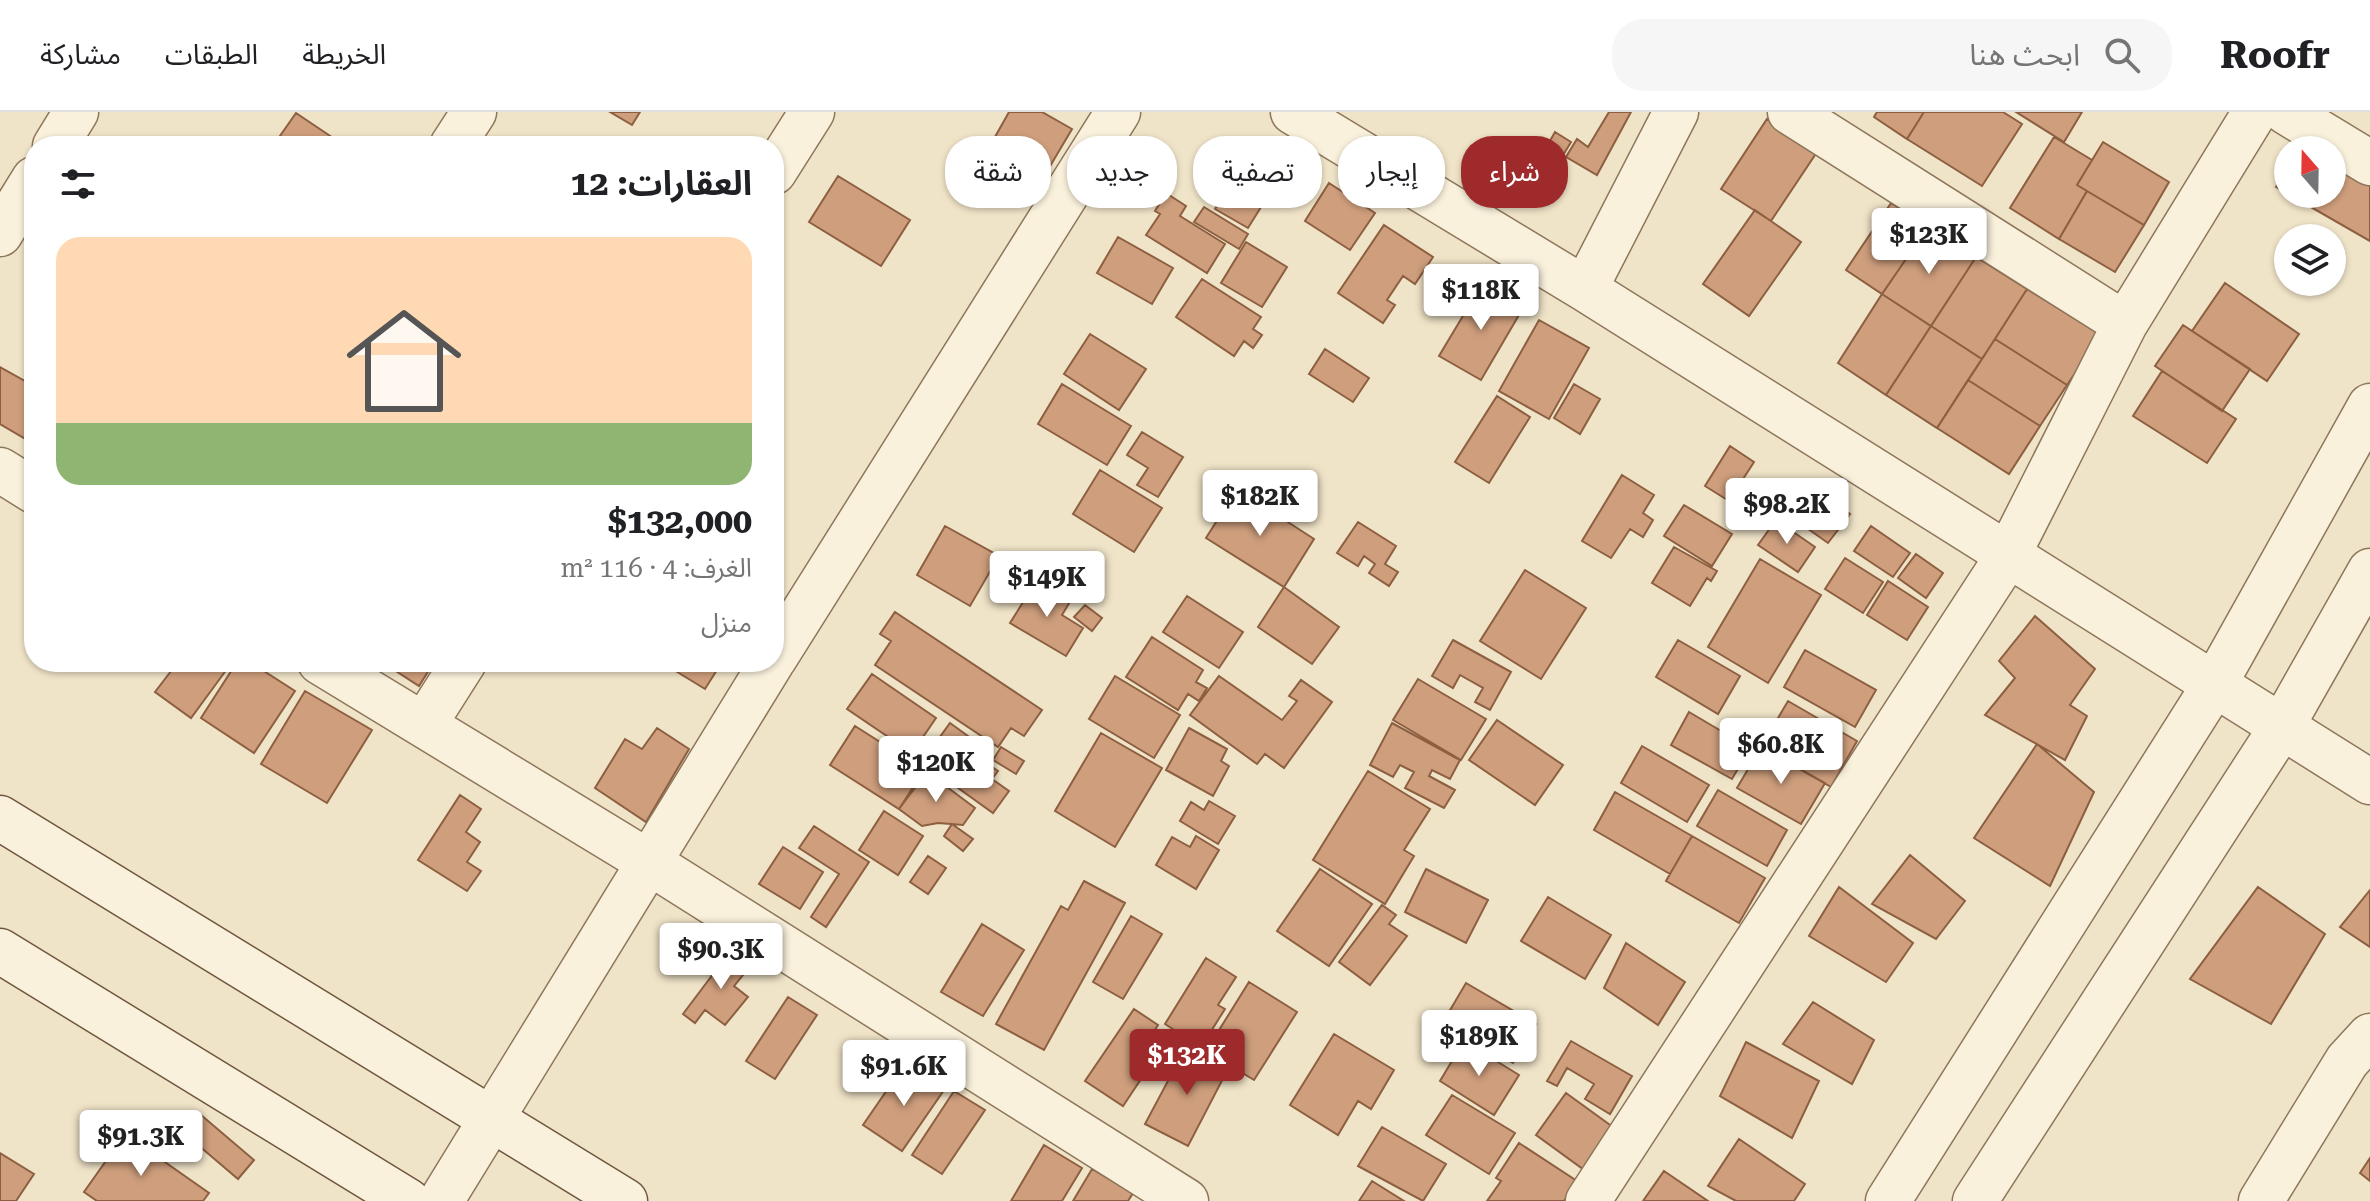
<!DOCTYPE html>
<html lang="ar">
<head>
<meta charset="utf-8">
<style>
	:root { --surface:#fff; --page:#f6f6f6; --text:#202124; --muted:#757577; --line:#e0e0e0; --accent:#9e2a2b }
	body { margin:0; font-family:"Roboto Serif","Noto Sans Arabic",serif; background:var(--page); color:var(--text); direction:rtl; height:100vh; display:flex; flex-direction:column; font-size:30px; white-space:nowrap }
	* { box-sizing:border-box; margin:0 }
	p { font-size:26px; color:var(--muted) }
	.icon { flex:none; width:44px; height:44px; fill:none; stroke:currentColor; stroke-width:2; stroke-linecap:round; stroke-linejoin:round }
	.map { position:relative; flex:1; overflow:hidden; direction:ltr }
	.sheet { position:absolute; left:24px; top:24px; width:760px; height:536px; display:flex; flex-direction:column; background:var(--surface); border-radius:32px; box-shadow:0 2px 6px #0004; direction:rtl }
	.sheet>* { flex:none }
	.hud { position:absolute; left:808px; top:24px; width:760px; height:72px; direction:rtl; display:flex; gap:16px }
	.needle { width:52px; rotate:340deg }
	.controls { position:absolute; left:2274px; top:24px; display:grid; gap:16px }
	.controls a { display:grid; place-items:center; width:72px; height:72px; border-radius:50%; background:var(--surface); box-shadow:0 2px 6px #0004; font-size:40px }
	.price { position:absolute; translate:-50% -68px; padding:0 18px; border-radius:8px; background:#fff; color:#222; font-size:26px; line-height:52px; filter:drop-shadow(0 2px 4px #0008) }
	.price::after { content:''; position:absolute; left:50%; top:48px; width:24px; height:18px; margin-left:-12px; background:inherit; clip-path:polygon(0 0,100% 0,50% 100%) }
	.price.active { background:var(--accent); color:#fff }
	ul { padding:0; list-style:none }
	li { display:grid; align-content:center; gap:16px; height:424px; padding:0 32px }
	li span { display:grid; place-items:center; height:248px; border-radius:24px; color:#555 }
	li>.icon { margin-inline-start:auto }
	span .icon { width:144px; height:144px; fill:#fffc; stroke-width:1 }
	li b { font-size:34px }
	h2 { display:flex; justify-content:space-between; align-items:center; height:96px; padding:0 32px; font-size:34px }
	.tag { padding:0 28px; border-radius:32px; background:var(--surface); box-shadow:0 2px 6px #0004; font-size:28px; line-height:72px }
	.tag.active { background:var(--accent); color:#fff }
	header { display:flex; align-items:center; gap:48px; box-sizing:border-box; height:112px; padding:0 40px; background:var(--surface); border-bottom:2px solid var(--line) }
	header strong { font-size:38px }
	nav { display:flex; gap:44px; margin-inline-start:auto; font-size:28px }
	.search { width:560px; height:72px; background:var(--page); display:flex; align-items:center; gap:20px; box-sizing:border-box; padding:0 28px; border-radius:32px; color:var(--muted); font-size:30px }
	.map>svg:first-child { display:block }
</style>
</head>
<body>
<header>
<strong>Roofr</strong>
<div class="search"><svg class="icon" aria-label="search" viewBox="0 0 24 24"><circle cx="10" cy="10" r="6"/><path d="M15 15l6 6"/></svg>ابحث هنا</div>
<nav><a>الخريطة</a><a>الطبقات</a><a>مشاركة</a></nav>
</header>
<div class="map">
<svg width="2370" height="1089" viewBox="0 0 2370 1089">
	<rect width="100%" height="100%" fill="#f0e4c8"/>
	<!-- building -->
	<path fill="#cf9f7d" stroke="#8d5f41" stroke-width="2" d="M610,0H640L632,13Z
		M1009,0H1042L1072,17L1049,56L995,25Z
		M1609,0H1631L1597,63L1566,45L1577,27L1588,35Z
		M1877,0H1924L1907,27L1874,5Z
		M1924,0H2003L2022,12L1982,74L1907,27Z
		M2016,0H2082L2064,30Z
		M296,1L345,34H273Z
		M1767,7L1817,40L1771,109L1721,77Z
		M1555,20L1571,30L1562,45L1546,36Z
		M2054,25L2092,48L2077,73L2087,79L2059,127L2010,96Z
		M2103,30L2169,70L2144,113L2077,73Z
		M1252,36L1277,51L1254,91L1261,95L1248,116L1215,97Z
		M2332,40L2370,62V129L2276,75L2288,55V82H2332Z
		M838,64L910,108L881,154L809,110Z
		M1329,71L1375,101L1350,138L1305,109Z
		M2087,79L2144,113L2115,160L2059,127Z
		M1166,81L1186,94L1180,104L1225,132L1207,161L1146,123L1160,102L1155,99Z
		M1891,91L1928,115L1882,182L1846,158Z
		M1204,95L1248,122L1239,137L1194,110Z
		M1755,98L1801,130L1749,204L1703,172Z
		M1384,113L1433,145L1415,172L1403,164L1387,188L1395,193L1383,211L1338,181Z
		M1928,115L1976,145L1931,214L1882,182Z
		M1118,125L1173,156L1152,192L1097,161Z
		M1246,130L1287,155L1262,195L1221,171Z
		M1976,145L2027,177L1982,247L1931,214Z
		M1202,167L1261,205L1253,217L1262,223L1253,236L1244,229L1234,244L1176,205Z
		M2225,171L2299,222L2267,269L2192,219Z
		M1482,172L1523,196L1481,268L1439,244Z
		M2027,177L2101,223L2067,273L1995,227Z
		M1882,182L1931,214L1886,283L1838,251Z
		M1539,208L1589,236L1549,307L1499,279Z
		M2183,213L2250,257L2222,299L2155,254Z
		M1931,214L1982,247L1937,316L1886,283Z
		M1090,222L1146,257L1119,298L1064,262Z
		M1995,227L2067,273L2040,314L1968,268Z
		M1325,237L1369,266L1353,290L1309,262Z
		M0,255L34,274V332L0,312Z
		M2162,259L2236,307L2207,351L2133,304Z
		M1968,268L2040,314L2009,362L1937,316Z
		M1062,272L1131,314L1107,353L1038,312Z
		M1574,272L1600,287L1580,322L1554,306Z
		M1497,284L1530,305L1489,371L1455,350Z
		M1142,320L1183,345L1158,385L1137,373L1148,356L1127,343Z
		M1730,334L1754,350L1729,389L1705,374Z
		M1100,358L1162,396L1134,440L1073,402Z
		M1622,363L1654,383L1643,401L1653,408L1643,425L1630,417L1611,446L1582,429Z
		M1237,377L1314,427L1284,475L1206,426Z
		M1815,377L1850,402L1828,431L1794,407Z
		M1684,393L1732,422L1712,454L1664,424Z
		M1776,408L1815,435L1798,460L1758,433Z
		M1358,410L1396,434L1385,452L1398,460L1389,474L1369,461L1375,452L1364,444L1358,454L1337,441Z
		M945,414L999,444L970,494L917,463Z
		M1871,414L1910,441L1893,465L1854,439Z
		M1674,435L1717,459L1711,469L1707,466L1690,494L1652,471Z
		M1916,442L1943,461L1926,486L1898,466Z
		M1845,446L1883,470L1863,501L1825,477Z
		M1760,447L1821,483L1768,571L1708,535Z
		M1525,458L1586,496L1541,567L1480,529Z
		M1037,468L1071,488L1062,503L1083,516L1066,544L1010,511Z
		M1888,469L1928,495L1907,528L1867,503Z
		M1284,475L1339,515L1312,552L1258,515Z
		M1187,484L1243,520L1219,556L1163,520Z
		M1085,493L1102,506L1092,519L1074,505Z
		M895,500L1042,598L1024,624L1011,616L998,635L875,553L891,529L880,522Z
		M2035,504L2095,557L2070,593L2087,604L2065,648L1985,603L2015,566L1999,549Z
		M1152,525L1203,558L1196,570L1207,576L1199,589L1188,582L1178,598L1126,565Z
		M1453,528L1511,560L1490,598L1475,590L1483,576L1460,563L1453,576L1432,564Z
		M1678,528L1740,564L1718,602L1656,565Z
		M1805,538L1876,578L1855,615L1784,575Z
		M178,550H218L227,557L191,606L155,580Z
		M237,550H250L295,579L254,641L201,606Z
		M382,550H434L419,574Z
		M661,550H722L705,577Z
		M872,562L936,606L912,641L847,597Z
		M1115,564L1180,603L1154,646L1089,607Z
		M1219,564L1282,608L1297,589L1289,584L1301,568L1332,590L1284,656L1265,642L1257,652L1190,603Z
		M1418,567L1486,607L1461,648L1393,608Z
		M305,579L372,618L327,691L261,652Z
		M1788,589L1857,629L1831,675L1761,635Z
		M1689,600L1750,636L1732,667L1671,633Z
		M1497,608L1563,653L1535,693L1469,648Z
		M950,611L983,635L977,645L998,659L992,667L1009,679L993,701L922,650Z
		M1392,611L1460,648L1450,667L1432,658L1429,664L1455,678L1444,696L1405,676L1414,660L1400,653L1393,665L1370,653Z
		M855,614L924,658L899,697L830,653Z
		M657,616L689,637L646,710L595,676L625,627L642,637Z
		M1189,616L1227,637L1221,649L1229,654L1213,684L1166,658Z
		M1101,621L1162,656L1115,735L1055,699Z
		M2037,632L2094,680L2050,774L1974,726Z
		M1642,634L1709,673L1687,710L1621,671Z
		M1001,635L1024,649L1016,662L993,648Z
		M1761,635L1825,671L1801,712L1737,676Z
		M1368,659L1430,697L1404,738L1414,744L1385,792L1313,748Z
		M927,660L975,696L963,713L938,711L922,714L899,697Z
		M1718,678L1787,718L1767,754L1697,714Z
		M1615,680L1692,724L1670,762L1594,718Z
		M460,683L481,697L466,720L480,730L467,750L481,759L467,779L418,748Z
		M1209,689L1235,704L1218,732L1180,709L1191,690L1204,698Z
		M884,699L923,724L898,763L859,738Z
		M952,712L973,727L963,739L944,724Z
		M814,714L869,750L826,815L811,805L839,762L799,736Z
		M1196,724L1219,738L1196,777L1156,753L1172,725L1190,735Z
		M1692,724L1765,766L1739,811L1666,769Z
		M783,735L823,760L800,797L759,772Z
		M1910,743L1965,789L1936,827L1872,792Z
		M928,744L946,756L928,782L910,770Z
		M1320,757L1372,792L1329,854L1277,819Z
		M1426,757L1488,788L1466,831L1405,800Z
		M1084,769L1125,791L1044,938L996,912L1061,794L1068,798Z
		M1839,775L1913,831L1886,870L1809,824Z
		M2258,775L2325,822L2271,912L2190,867Z
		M2370,778V835L2340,815Z
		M1548,785L1611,823L1585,867L1521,829Z
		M1382,793L1396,803L1389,812L1407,824L1370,873L1339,850Z
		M1131,804L1162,822L1123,887L1093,870Z
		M982,812L1024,838L983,904L941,880Z
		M1626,831L1685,870L1658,913L1604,876Z
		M732,837L752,852L734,874L748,885L725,913L705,898L695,911L683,902Z
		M1206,846L1236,865L1218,893L1225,897L1201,935L1165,912Z
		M1249,870L1297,900L1254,968L1206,939Z
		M1466,871L1536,912L1513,951L1443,910Z
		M788,885L817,903L775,967L746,949Z
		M1813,890L1874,928L1852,972L1783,932Z
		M1134,897L1158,913L1132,953L1145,961L1123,994L1085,969Z
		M1334,922L1394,958L1371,997L1358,989L1338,1023L1290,993Z
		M1464,929L1519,963L1494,1003L1440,969Z
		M1571,929L1632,964L1610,1002L1585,987L1594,972L1567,956L1557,974L1547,969Z
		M1746,930L1819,969L1792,1026L1720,984Z
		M1186,935L1228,957L1188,1034L1145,1012Z
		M905,952L944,978L902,1039L863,1013Z
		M954,979L985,998L942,1062L912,1043Z
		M1566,981L1617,1018L1587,1060L1536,1023Z
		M1452,983L1515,1021L1489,1062L1426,1023Z
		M201,1003L254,1048L238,1067L185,1022Z
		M1382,1015L1446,1052L1423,1089L1358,1054Z
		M125,1022L209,1081L203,1089H97L84,1080Z
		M1739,1027L1805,1072L1794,1089H1736L1708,1074Z
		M1519,1031L1577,1069L1564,1089H1487L1501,1069L1496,1066Z
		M1044,1033L1082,1056L1062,1089H1011Z
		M0,1041L34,1062L16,1089H0Z
		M2370,1046V1069L2360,1061Z
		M1092,1057L1133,1081L1128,1089H1073Z
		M1664,1059L1708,1089H1643Z
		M1372,1069L1404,1089H1359Z"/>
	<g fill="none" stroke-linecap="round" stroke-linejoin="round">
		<!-- street casing -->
		<g stroke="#8d765c" stroke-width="47">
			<path id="street" d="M1293,0L1585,177L2370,670
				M1790,0L2125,212
				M2286,0L2370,51
				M55,34L76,0
				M452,34L474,0
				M774,60L812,0
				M0,122L34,67
				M1585,177L1676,0
				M0,358L34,379
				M774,547L1118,0
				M320,550L647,749L1186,1089
				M424,613L464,550
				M441,1089L772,550
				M1588,1089L2007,445L2125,212L2255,0
				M1888,1089L2213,575L2370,294
				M1975,1089L2281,616L2370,459
				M2261,1089L2347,949L2370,924"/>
		</g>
		<!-- secondary casing -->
		<g stroke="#6f573f" stroke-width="47">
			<path id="secondary" d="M0,706L625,1089
				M0,839L408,1089"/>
		</g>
		<!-- street -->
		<use href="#street" stroke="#faf1dc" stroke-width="44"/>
		<!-- secondary -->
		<use href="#secondary" stroke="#faf1dc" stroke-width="44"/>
	</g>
</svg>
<div class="controls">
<a><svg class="needle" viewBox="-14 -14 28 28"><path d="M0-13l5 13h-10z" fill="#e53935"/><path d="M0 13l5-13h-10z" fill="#757577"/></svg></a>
<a><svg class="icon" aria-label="layers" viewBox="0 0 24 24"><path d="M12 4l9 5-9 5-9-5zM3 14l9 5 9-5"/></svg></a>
</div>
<b class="price" style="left:1929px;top:164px">$123K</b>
<b class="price" style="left:1481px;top:220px">$118K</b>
<b class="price" style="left:1260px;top:426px">$182K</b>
<b class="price" style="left:1787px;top:434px">$98.2K</b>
<b class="price" style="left:1047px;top:507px">$149K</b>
<b class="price" style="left:1781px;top:674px">$60.8K</b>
<b class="price" style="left:936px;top:692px">$120K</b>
<b class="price" style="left:721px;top:879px">$90.3K</b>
<b class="price" style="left:1479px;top:966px">$189K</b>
<b class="price active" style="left:1187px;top:985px">$132K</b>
<b class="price" style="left:904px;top:996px">$91.6K</b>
<b class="price" style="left:141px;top:1066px">$91.3K</b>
<div class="hud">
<a class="tag active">شراء</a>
<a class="tag">إيجار</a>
<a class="tag">تصفية</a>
<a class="tag">جديد</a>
<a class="tag">شقة</a>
</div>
<section class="sheet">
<h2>العقارات: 12<svg class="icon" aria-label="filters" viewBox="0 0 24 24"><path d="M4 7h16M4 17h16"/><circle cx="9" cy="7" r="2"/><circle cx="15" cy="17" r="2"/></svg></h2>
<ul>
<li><span style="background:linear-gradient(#ffd9b3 75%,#8fb573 0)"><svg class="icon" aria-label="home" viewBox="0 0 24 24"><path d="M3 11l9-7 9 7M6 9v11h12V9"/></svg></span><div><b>$132,000</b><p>الغرف: 4 · 116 m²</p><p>منزل</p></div></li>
</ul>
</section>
</div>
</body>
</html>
